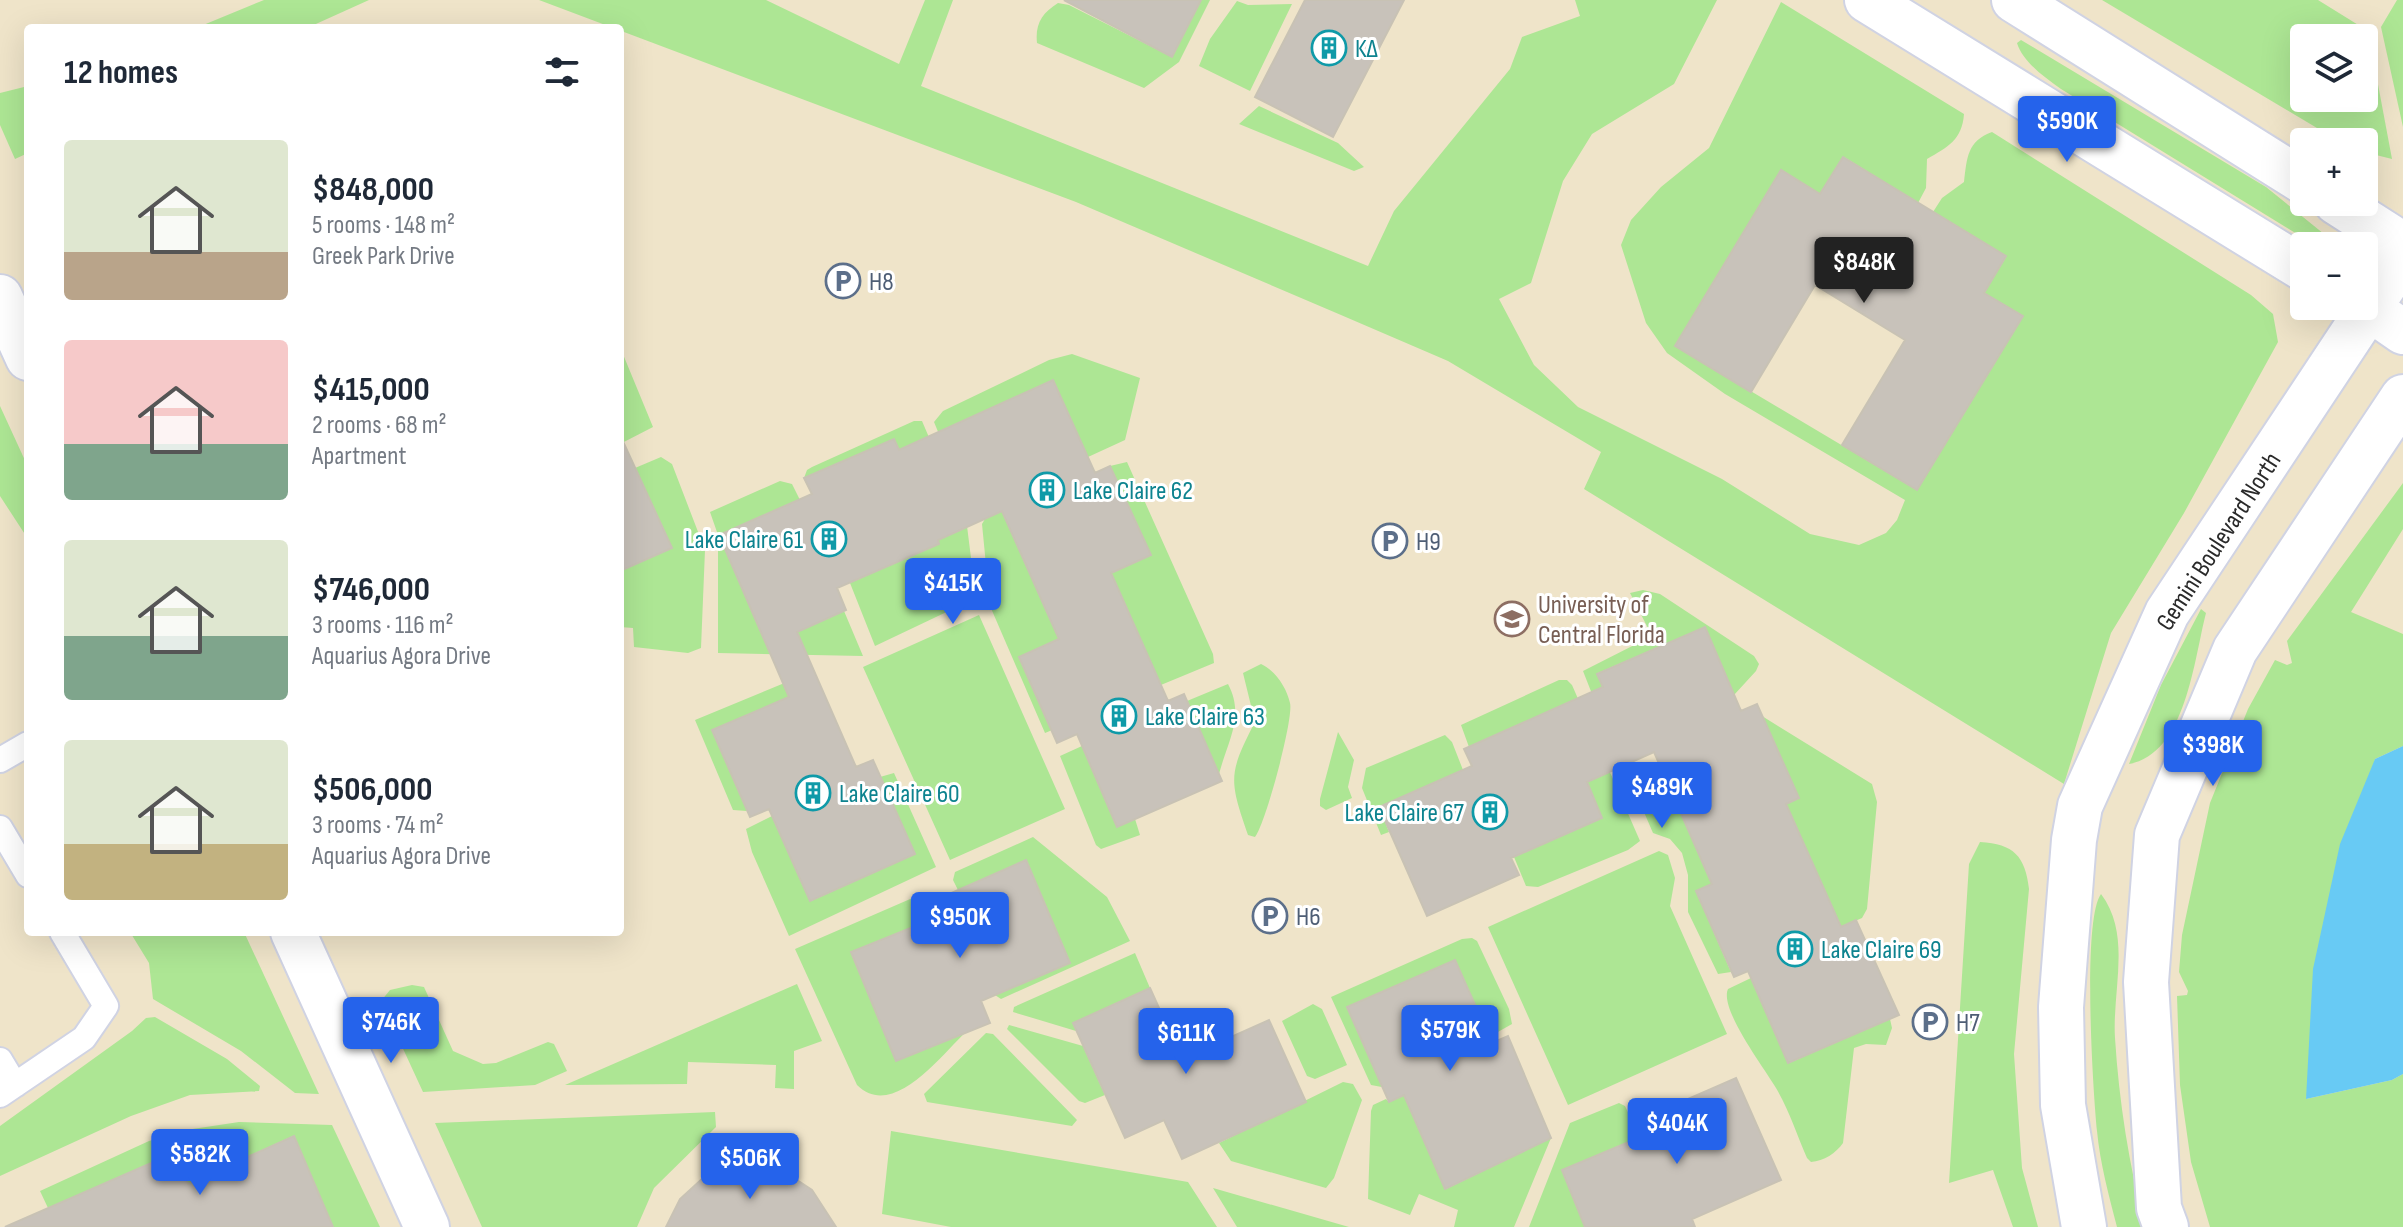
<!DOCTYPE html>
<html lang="en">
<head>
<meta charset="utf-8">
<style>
	:root { --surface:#fff; --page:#f2f2f3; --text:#1f2937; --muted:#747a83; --accent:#2563eb }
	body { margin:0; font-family:"Sofia Sans Condensed",sans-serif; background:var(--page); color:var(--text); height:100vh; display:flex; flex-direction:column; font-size:30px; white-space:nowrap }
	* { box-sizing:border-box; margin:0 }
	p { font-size:26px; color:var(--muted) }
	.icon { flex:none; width:44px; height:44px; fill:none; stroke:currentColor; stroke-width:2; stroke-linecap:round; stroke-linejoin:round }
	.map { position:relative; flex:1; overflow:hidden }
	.details { position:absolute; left:24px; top:24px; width:600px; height:912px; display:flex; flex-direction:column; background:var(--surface); border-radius:8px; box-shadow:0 8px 32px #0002 }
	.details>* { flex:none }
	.fabs { position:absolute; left:2290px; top:24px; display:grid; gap:16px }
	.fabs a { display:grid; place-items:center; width:88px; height:88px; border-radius:8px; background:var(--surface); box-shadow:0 8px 32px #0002; font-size:40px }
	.price { position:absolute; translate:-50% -68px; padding:0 18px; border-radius:8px; background:var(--accent); color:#fff; font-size:26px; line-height:52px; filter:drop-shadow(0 2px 4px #0008) }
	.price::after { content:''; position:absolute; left:50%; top:48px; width:24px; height:18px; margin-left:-12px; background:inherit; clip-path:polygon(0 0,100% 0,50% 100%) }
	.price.selected { background:#222; color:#fff }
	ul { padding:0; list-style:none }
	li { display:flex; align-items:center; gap:24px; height:200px; padding:0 40px }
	li span { display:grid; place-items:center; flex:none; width:224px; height:160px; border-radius:8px; color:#555 }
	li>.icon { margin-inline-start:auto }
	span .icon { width:96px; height:96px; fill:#fffc; stroke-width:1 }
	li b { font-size:34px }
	h2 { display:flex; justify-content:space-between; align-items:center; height:96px; padding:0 40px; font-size:34px }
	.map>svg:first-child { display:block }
</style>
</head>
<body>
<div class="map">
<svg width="2403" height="1227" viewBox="0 0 2403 1227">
	<rect width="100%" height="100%" fill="#ede6db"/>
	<!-- education -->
	<path fill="#efe4c9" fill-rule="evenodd" d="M0,0H2403V1227H0ZM28,28H620V932H28ZM2304,38H2364V98H2304ZM2304,142H2364V202H2304ZM2304,246H2364V306H2304Z"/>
	<!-- green -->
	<path fill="#ade694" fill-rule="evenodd" d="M264,0H369L307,28H196Z
		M539,0H766L899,64L925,0H953L921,86L1368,266L1394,211L1510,69L1522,37L1580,16L1575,0H1717L1674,84L1592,134L1563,181L1531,283L1499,299L1534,365L1578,407L1722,479L1810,534L1859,545L1886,533L1897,520L1905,500L1725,394L1667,353L1646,323L1621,245L1631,220L1661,187L1709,148L1781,2L1964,114C1962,140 1948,147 1927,159L1926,188L1918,203L1844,157L1820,194L1781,170L1675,346L1917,490L2022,316L1984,293L2006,257L1933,212L1942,198L1964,182C1967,158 1967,141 1992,132L2251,295L2273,314L2278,342L2184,513L2111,633L2064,784L1584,489L1601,452L1448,361L1341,315L1076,202Z
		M1201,0H1210L1179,62L1144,88L1037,43C1035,24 1042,13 1058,3L1069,5L1172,57Z
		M2102,0H2318L2368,31L2392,159L2364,152V142H2345L2317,128ZM2364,38V98H2304V38Z
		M2397,0H2403V127L2381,27Z
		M1237,1L1248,5L1292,4L1250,91L1199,66L1210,39Z
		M2021,40L2266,187L2324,234L2327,244L2315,245L2061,89C2044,77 2023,62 2017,43Z
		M28,86V153L15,159L0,125V93Z
		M1259,106L1338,143L1364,167L1354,171L1239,124Z
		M620,347L653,427L620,444Z
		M1072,354L1140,378L1125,440L1088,457L1053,380L946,429L958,480L934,422L943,411L1049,360Z
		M0,406L28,467V539L0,496Z
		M914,421H922L967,526L976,598L875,646L850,583L939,543L894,439L804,478L807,470L812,467Z
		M661,457L672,464L705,550L701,648L688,653L634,647L633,628L620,627V571L671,548L635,468Z
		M1127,462L1213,654L1214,663L1045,733L990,606L982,524L985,519L1002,511L1044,603L1150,555L1110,466Z
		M780,481L792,484L800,500L719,536L767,645L844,611L863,656L718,653V535L710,512Z
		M2403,483V529L2351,612L2403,634V746L2375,759L2306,1099L2392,1080L2403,1074V1227H2210L2191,1162L2180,1085L2177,996L2187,995L2188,991L2179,972L2182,935L2210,803L2248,709L2275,660L2287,665L2292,663L2287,641Z
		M1643,590L1660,594L1754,656L1759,664L1756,671L1734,695L1705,627L1598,673L1632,756L1616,755L1583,671L1652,636L1630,593Z
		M2201,609L2206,613C2194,659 2186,754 2129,764L2161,685Z
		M979,615L1065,809L950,860L863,667Z
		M1261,664C1275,670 1287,688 1290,703C1294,719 1265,825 1255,837L1248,835C1229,780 1228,774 1255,722L1243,673Z
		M799,677L816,685L713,730L747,811L733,810L695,720Z
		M1559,680H1567L1572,685L1640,841L1628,850L1538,887L1526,886L1514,857L1602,817L1554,709L1469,747L1461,725Z
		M1228,684C1245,716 1228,740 1219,774L1187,701Z
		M1762,716L1872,784L1877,802L1867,909L1862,918L1841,927L1803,844L1696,891L1731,972L1718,974L1688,912V875L1682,853L1670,839L1653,833L1628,775L1659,763L1696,844L1799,798Z
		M1338,732L1354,760L1348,787L1352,798L1326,810L1320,806V799Z
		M1445,735L1452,742L1463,770L1379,807L1389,832L1381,835L1362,788L1366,768Z
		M1082,746L1117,827L1135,819L1140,835L1101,849L1096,845L1060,756Z
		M894,773L936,867L789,936L752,852L746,829L772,816L811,901L915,854L880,777Z
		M1033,837L1107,897L1130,941L1001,999L995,995L1070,962L1026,861L958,890L953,880L955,872Z
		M1980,842C2014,844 2025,856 2029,889L2014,1054L2022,1168L2038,1227H2013L1993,1170L1949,1183L1969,864Z
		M1659,851L1668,855L1675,878L1670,906L1727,1034L1568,1105L1488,927Z
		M924,893L938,917L851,953L896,1061L966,1032C942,1054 893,1121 857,1085L795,949Z
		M2101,894C2132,935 2112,990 2115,1038C2119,1102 2129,1165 2145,1227H2117C2109,1196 2100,1163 2097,1131C2093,1092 2082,920 2101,894Z
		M130,932H244L319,1094L295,1093L241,1051L153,999L149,963Z
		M1472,938L1477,941L1509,1009L1512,1024L1489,1037L1455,960L1348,1007L1382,1087L1371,1085L1331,997L1462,939Z
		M1135,953L1150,988L1073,1023L1076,1031L1013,1012L1014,1007Z
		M1751,978L1789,1063L1890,1019L1892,1028L1886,1045L1866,1044L1854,1048L1843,1143C1836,1153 1824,1161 1811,1162L1807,1158C1797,1135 1789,1110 1776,1088C1765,1069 1719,1009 1728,989Z
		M797,984L822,1041L794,1051V1089L775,1088L776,1065L688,1062L687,1084L565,1085Z
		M412,985L424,987L453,1051L483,1064L496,1063L548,1042L554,1044L567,1071L535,1085L423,1092L381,1001L390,990Z
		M1313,1004L1322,1009L1347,1065L1315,1079L1307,1076L1282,1021Z
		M155,1017L227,1059L260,1086L259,1091L190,1095L131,1116L0,1176V1126L132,1031L146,1018Z
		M1009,1025L1083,1046L1105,1095L1085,1103L1079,1101L1007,1029Z
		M986,1033L993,1034L1077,1120L1072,1126L927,1102L924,1094Z
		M1343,1082L1353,1084L1362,1100L1334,1178L1326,1188L1231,1161L1219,1143Z
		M1404,1095L1446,1189L1551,1138L1514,1227H1454L1458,1210L1419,1194L1410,1215L1368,1199L1371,1111L1373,1105L1386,1099L1389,1102Z
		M1619,1103L1625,1106L1640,1138L1562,1170L1585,1227H1529L1570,1123Z
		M715,1112L716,1127L654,1188L637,1227H482L435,1123Z
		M239,1122L332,1125L380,1227H333L293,1136L188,1184L174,1153L48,1208L40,1191L149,1141L186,1130Z
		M891,1131L1188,1182L1217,1227H951L882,1214Z
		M1213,1188L1349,1227H1237Z"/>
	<!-- water -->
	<path fill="#68caf4" d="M2403,746V1074L2392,1080L2306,1099L2313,969L2340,844L2375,759Z"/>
	<!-- building -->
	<path fill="#c8c2ba" stroke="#c8c2b4" stroke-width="2" d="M1064,0H1201L1172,57Z
		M1305,0H1404L1333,137L1255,97Z
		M1843,157L2006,256L1984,293L2023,316L1917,490L1842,445L1905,340L1815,285L1751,392L1675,346L1781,170L1820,194Z
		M1053,380L1095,473L1110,466L1151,555L1111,573L1168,701L1184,694L1222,781L1117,827L1077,734L1057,743L1019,657L1059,639L1002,511L938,540L939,544L837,588L846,610L797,632L856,767L873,760L915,854L810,901L769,809L750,817L712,730L789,697L719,535L812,494L804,478L894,439L899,450Z
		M620,435L672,548L620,571Z
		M1705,627L1741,711L1757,704L1799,798L1786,804L1841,927L1856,920L1899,1015L1788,1063L1748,971L1734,977L1696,891L1712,884L1654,752L1587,782L1602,818L1511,858L1519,875L1427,916L1379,807L1472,766L1464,749L1603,687L1597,674Z
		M1026,860L1070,963L981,1001L990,1023L896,1061L851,952L938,917L931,902Z
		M1455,960L1492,1043L1508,1036L1551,1138L1445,1189L1404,1095L1389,1102L1347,1007Z
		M1150,988L1182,1059L1269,1020L1306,1102L1182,1159L1164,1120L1125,1138L1073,1023Z
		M1736,1078L1781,1180L1692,1219L1695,1227H1585L1562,1170L1648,1134L1642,1119Z
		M294,1136L333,1227H5L174,1153L188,1184Z
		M757,1164L780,1169L812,1190L836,1227H666L680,1199L704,1177L734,1165Z"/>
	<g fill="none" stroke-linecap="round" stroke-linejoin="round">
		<!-- lane casing -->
		<g stroke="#d0d3e3" stroke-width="28">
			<path id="lane" d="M0,760L28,744
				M0,828L28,875
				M0,1060L15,1085
				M0,1095L84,1038L106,1006L62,932"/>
		</g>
		<!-- street casing -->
		<g stroke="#d0d3e3" stroke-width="48">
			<path id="street" d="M1867,0L2304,269
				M2014,0L2304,182
				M2336,202L2403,245
				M0,297L28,358
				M2364,305L2403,332
				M293,932L427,1227
				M2084,1227L2063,1105L2061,1007L2074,840L2080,806L2167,613L2403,257
				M2166,1227L2159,1208L2146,982L2157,835L2235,650L2403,397"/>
		</g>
		<!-- lane -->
		<use href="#lane" stroke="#fff" stroke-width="24"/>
		<!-- street -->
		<use href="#street" stroke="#fff" stroke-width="44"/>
	</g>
	<!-- icons -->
	<defs>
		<g id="building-ring" transform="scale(1.8)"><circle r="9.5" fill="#fff" stroke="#0f9aa8" stroke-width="1.5"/><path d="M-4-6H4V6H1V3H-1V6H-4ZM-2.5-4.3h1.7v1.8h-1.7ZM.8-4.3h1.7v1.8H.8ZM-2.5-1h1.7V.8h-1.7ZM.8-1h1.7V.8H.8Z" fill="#0f9aa8"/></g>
		<g id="parking-ring" transform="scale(1.8)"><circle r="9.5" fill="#fff" stroke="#5c6f8a" stroke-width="1.5"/><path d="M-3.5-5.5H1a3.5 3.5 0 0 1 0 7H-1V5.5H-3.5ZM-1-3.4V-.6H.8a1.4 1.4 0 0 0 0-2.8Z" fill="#5c6f8a"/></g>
		<g id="university-ring" transform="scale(1.8)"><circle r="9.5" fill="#fff" stroke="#8d6e63" stroke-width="1.5"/><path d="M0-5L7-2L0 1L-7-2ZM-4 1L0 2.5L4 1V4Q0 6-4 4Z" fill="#8d6e63"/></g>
	</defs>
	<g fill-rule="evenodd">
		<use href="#building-ring" x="1329" y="48"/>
		<use href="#parking-ring" x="843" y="281"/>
		<use href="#building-ring" x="1047" y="490"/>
		<use href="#building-ring" x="829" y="539"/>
		<use href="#parking-ring" x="1390" y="541"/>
		<use href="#university-ring" x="1512" y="619"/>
		<use href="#building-ring" x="1119" y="716"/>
		<use href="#building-ring" x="813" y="793"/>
		<use href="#building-ring" x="1490" y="812"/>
		<use href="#parking-ring" x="1270" y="916"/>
		<use href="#building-ring" x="1795" y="949"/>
		<use href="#parking-ring" x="1930" y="1022"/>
	</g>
	<g text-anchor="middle" stroke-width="6" stroke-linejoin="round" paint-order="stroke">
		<!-- culture labels -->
		<g font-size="26" fill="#0d838f" stroke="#fff" text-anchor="start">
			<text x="1355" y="57">ΚΔ</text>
			<text x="1073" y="499">Lake Claire 62</text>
			<text x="803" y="548" text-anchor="end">Lake Claire 61</text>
			<text x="1145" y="725">Lake Claire 63</text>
			<text x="839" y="802">Lake Claire 60</text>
			<text x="1464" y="821" text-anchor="end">Lake Claire 67</text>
			<text x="1821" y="958">Lake Claire 69</text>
		</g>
		<!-- service labels -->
		<g font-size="26" fill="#4e5e75" stroke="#fff" text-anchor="start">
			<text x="869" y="290">H8</text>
			<text x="1416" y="550">H9</text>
			<text x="1296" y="925">H6</text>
			<text x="1956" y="1031">H7</text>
		</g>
		<!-- street labels -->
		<g font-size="26" fill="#2a2a2a" stroke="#fff">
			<text transform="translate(2218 541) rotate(-57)" y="9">Gemini Boulevard North</text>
		</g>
		<!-- education labels -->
		<g font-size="26" fill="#785e54" stroke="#fff" text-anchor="start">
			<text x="1538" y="613">University of<tspan x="1538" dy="30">Central Florida</tspan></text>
		</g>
	</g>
</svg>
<div class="fabs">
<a><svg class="icon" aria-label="layers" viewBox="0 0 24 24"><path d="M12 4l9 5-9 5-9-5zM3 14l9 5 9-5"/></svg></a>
<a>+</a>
<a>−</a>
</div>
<b class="price" style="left:2067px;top:164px">$590K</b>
<b class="price selected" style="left:1864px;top:305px">$848K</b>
<b class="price" style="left:953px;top:626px">$415K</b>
<b class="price" style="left:2213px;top:788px">$398K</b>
<b class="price" style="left:1662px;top:830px">$489K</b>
<b class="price" style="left:960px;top:960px">$950K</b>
<b class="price" style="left:391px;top:1065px">$746K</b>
<b class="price" style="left:1450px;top:1073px">$579K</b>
<b class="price" style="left:1186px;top:1076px">$611K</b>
<b class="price" style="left:1677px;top:1166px">$404K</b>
<b class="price" style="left:200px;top:1197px">$582K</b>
<b class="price" style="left:750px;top:1201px">$506K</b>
<section class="details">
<h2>12 homes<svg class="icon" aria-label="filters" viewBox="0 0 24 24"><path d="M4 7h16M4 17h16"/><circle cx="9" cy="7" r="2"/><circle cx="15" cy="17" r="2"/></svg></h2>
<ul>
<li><span style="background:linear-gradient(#dfe7d0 70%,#b9a48a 0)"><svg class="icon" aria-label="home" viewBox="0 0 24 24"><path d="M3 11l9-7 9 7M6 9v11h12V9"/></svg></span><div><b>$848,000</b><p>5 rooms · 148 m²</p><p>Greek Park Drive</p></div></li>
<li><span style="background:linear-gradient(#f6c9c9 65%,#7fa58c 0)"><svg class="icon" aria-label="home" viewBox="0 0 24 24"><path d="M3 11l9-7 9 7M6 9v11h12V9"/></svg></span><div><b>$415,000</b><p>2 rooms · 68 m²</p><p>Apartment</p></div></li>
<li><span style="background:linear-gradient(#dfe7d0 60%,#7fa58c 0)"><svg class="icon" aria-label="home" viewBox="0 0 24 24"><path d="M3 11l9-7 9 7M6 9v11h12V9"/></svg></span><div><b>$746,000</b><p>3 rooms · 116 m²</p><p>Aquarius Agora Drive</p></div></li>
<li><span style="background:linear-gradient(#dfe7d0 65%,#c2b280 0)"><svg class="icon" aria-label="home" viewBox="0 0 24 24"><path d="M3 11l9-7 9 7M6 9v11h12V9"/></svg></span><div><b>$506,000</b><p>3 rooms · 74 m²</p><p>Aquarius Agora Drive</p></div></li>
</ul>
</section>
</div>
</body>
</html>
